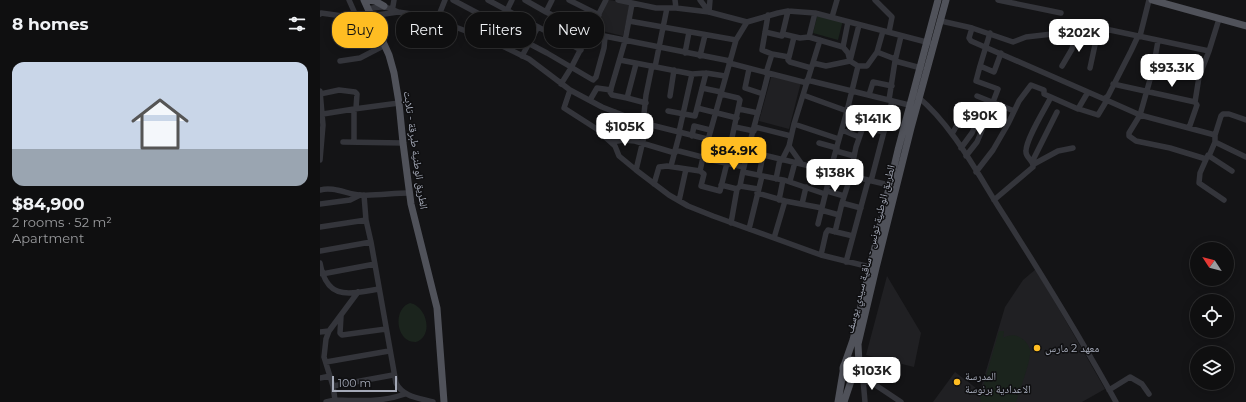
<!DOCTYPE html>
<html lang="en">
<head>
<meta charset="utf-8">
<style>
	:root { --surface:#0f0f10; --page:#1d1d1e; --text:#f1f3f6; --muted:#9b9c9f; --line:#2f2f30; --accent:#ffbd22 }
	body { margin:0; font-family:Montserrat,"Noto Naskh Arabic",sans-serif; background:var(--page); color:var(--text); height:100vh; display:flex; flex-direction:column; font-size:15px; white-space:nowrap }
	* { box-sizing:border-box; margin:0 }
	p { font-size:13px; color:var(--muted) }
	.icon { flex:none; width:22px; height:22px; fill:none; stroke:currentColor; stroke-width:2; stroke-linecap:round; stroke-linejoin:round }
	.map { position:relative; flex:1; overflow:hidden }
	.details { display:flex; flex-direction:column; background:var(--surface); width:320px }
	.details>* { flex:none }
	.hud { position:absolute; left:12px; top:12px; width:380px; height:36px; display:flex; gap:8px }
	.needle { width:26px; rotate:306deg }
	.fabs { position:absolute; left:870px; top:242px; display:grid; gap:8px }
	.fabs a { display:grid; place-items:center; width:44px; height:44px; border-radius:50%; background:var(--surface); box-shadow:0 2px 10px #0003,0 0 0 1px var(--line); font-size:20px }
	.scale { position:absolute; left:12px; bottom:10px; width:65px; box-sizing:border-box; padding-left:4px; border:2px solid #a4a9b7; border-top:0; font-size:11px; line-height:14px; white-space:nowrap; color:#a4a9b7; -webkit-text-stroke:3px #0f0f11; paint-order:stroke }
	.price { position:absolute; translate:-50% -34px; padding:0 9px; border-radius:8px; background:#fff; color:#222; font-size:13px; line-height:26px; filter:drop-shadow(0 1px 2px #0008) }
	.price::after { content:''; position:absolute; left:50%; top:24px; width:12px; height:9px; margin-left:-6px; background:inherit; clip-path:polygon(0 0,100% 0,50% 100%) }
	.price.current { background:var(--accent); color:#111 }
	ul { padding:0; list-style:none }
	li { display:grid; align-content:center; gap:8px; height:212px; padding:0 12px }
	li+li { border-top:1px solid var(--line) }
	li span { display:grid; place-items:center; height:124px; border-radius:12px; color:#555 }
	li>.icon { margin-inline-start:auto }
	span .icon { width:72px; height:72px; fill:#fffc; stroke-width:1 }
	li b { font-size:17px }
	h2 { display:flex; justify-content:space-between; align-items:center; height:48px; padding:0 12px; font-size:17px }
	.tag { padding:0 14px; border-radius:16px; background:var(--surface); box-shadow:0 2px 10px #0003,0 0 0 1px var(--line); font-size:14px; line-height:36px }
	.tag.current { background:var(--accent); color:#111 }
	main { display:flex; flex:1; min-height:0 }
	.map>svg:first-child { display:block }
</style>
</head>
<body>
<main>
<section class="details">
<h2>8 homes<svg class="icon" aria-label="filters" viewBox="0 0 24 24"><path d="M4 7h16M4 17h16"/><circle cx="9" cy="7" r="2"/><circle cx="15" cy="17" r="2"/></svg></h2>
<ul>
<li><span style="background:linear-gradient(#c9d6e8 70%,#9aa5b1 0)"><svg class="icon" aria-label="home" viewBox="0 0 24 24"><path d="M3 11l9-7 9 7M6 9v11h12V9"/></svg></span><div><b>$84,900</b><p>2 rooms · 52 m²</p><p>Apartment</p></div></li>
</ul>
</section>
<div class="map">
<svg width="926" height="402" viewBox="0 0 926 402">
	<rect width="100%" height="100%" fill="#141416"/>
	<!-- built -->
	<path fill="#202023" d="M289,0L310,3L303,36L274,29Z
		M452,74L481,82L469,129L439,121Z
		M716,269L785,389L762,402H613L635,372L660,391L685,307L703,280Z
		M567,276L601,333L594,367L546,355Z"/>
	<!-- green -->
	<path fill="#1b241d" d="M498,13L523,20L518,40L493,33Z
		M90,303C107,306 114,336 96,342C76,343 72,309 90,303Z
		M679,331H684L683,338C689,335 695,334 701,338C705,340 709,345 710,350C712,358 699,392 696,402H661L660,397Z"/>
	<g fill="none" stroke-linecap="round" stroke-linejoin="round">
		<!-- minor -->
		<path stroke="#34353b" stroke-width="5.5" d="M29,0L37,18
			M133,0L180,25
			M168,0L261,50
			M205,0L226,12L269,33L410,61
			M249,0L279,15
			M298,0L336,8H356L389,12L427,22L458,13L468,11L495,13L610,43
			M355,0L356,8
			M380,0L389,12
			M555,0L572,17L569,32
			M678,0L741,13
			M48,9C60,6 67,6 78,12
			M72,12L74,0
			M226,12L232,0
			M389,12L390,0
			M495,13L489,37L523,47L528,22
			M0,14L1,13L37,18L78,12L98,15L117,20L172,41L209,59L250,90L282,107L323,123L387,139L406,146L573,186
			M448,15L442,50L452,54
			M26,17L28,43C35,49 54,42 62,40
			M512,17L517,0
			M117,20L125,0
			M309,21L416,40
			M621,21L652,28L693,42L706,37L741,33L771,32L790,30L889,51L899,19
			M179,28L227,53L273,80L276,77L284,48L285,37
			M652,28L649,38L651,41L784,99L788,96L811,51L818,36
			M563,31L557,52L575,59
			M445,32L462,36L468,11
			M670,33L660,66L674,72L681,53
			M463,34L480,38L489,37
			M820,36L829,0
			M172,41L192,0
			M838,41L833,69L820,115L809,133V136L816,141L850,148L886,159
			M523,47L528,53L530,61L538,66H547L557,52
			M365,53L369,32
			M202,56L218,27
			M380,56L385,35
			M469,57L468,60L470,62L491,68
			M300,60L372,74L386,73L405,76
			M20,61L40,58L65,45
			M575,61L601,68
			M409,63L487,83
			M493,63L506,66L530,61L539,25
			M316,64L307,98L326,103
			M660,66L656,81L678,89L673,102
			M742,66L752,49L756,32
			M335,67L347,8
			M770,68L778,31
			M429,69L425,88L443,94
			M833,69L879,77
			M446,73L452,54L469,57L474,37
			M487,80L593,106
			M241,84L251,68L286,0
			M793,84L875,102
			M382,88L401,92
			M250,90L244,108L283,133L285,137L295,146L299,156L316,170
			M0,91L3,125L0,160
			M0,94L19,90L35,92L37,94L36,108
			M401,94L418,98L420,100L410,147
			M483,95L527,111L546,116
			M549,95L553,82L572,86
			M350,96L354,70
			M597,96C631,124 655,169 678,206C719,270 759,335 796,402
			M657,96L694,111
			M307,98L292,95L290,92L305,41L312,4
			M784,99L820,115L895,135V142L926,157
			M270,100L277,88L291,90
			M569,100L575,61L581,36
			M377,108L417,118
			M34,109V142
			M419,109L438,113
			M759,109L778,115L787,100
			M348,111L375,116L386,73
			M3,114L34,109L79,103
			M323,123L326,95L332,66
			M327,124L316,170L349,195L368,206L393,216L501,255L550,267
			M474,124L519,139
			M415,127L434,131
			M435,127L471,136
			M869,128L877,105L875,102L879,77L889,51
			M522,130L539,137
			M359,132L372,74
			M283,133L295,112
			M632,134L641,118V115L639,113
			M895,135L901,116L903,114H909L926,120
			M372,136L374,126L390,130
			M388,140L416,40L427,22
			M23,142L83,143
			M292,142L303,140L315,141L355,153
			M895,142L889,156L912,171
			M499,143L517,148
			M469,146L481,163
			M641,148L652,133L660,115
			M355,150L382,157
			M516,151L534,156
			M888,155L880,173L879,183L904,200
			M646,156L657,142L665,123
			M382,158L424,167
			M462,160L469,146L474,124L500,40
			M712,162L737,112
			M714,164L738,151L753,148
			M351,166L360,132
			M380,171L387,139
			M510,171L527,111L538,66
			M423,172L463,180
			M656,172L673,150L688,124L699,101L711,85L724,90V94L758,109L768,92
			M439,175L443,155
			M456,179L460,159
			M470,181L475,162
			M551,181L572,101
			M334,184L339,167L347,166L380,171L384,174L381,186L400,191L411,147
			M401,185L417,189
			M420,186L438,189
			M0,190C13,186 27,194 40,195C56,196 73,193 89,193
			M507,191L524,196
			M437,193L465,201L502,208
			M44,195L46,220L51,242L76,383C83,397 99,398 113,402
			M459,200L463,180H464L505,194
			M674,200L713,167C714,160 705,158 706,151C706,139 725,109 731,97
			M359,201L366,169
			M522,203L541,208
			M0,204L30,200L40,195
			M482,204L486,187
			M501,210L519,215
			M411,223L417,189L420,186C427,148 439,111 448,74
			M498,224L511,171
			M0,227L46,220
			M429,229L442,176
			M515,232L522,203L529,181L536,147L543,127L564,132
			M454,238L465,201
			M0,251L51,242
			M501,255L506,233L508,230L533,236
			M526,262L548,181
			M0,263C7,301 28,294 59,289
			M2,274L55,264
			M38,292L9,331L6,339L4,357L13,386L15,400C39,401 63,402 85,394
			M21,316L20,333L22,335L66,329
			M0,332L9,331
			M6,362L69,351
			M540,373L543,379L545,402
			M0,378L10,376
			M543,382H551L581,402
			M13,386L73,375
			M789,390L810,377L822,384L829,394
			M6,402L15,400"/>
		<!-- major -->
		<path stroke="#50525a" stroke-width="7" d="M44,0L69,55L74,73L79,103L83,143L91,204L117,308L124,402
			M48,0L55,1L64,6
			M832,0L926,26
			M523 369a9 9 0 1 1 18 0a9 9 0 1 1-18 0Z
			M525,363L533,340L578,150L618,0
			M539,364L538,344L556,268L591,128L626,0
			M518,402L523,372
			M524,402L532,378"/>
	</g>
	<!-- markers -->
	<g fill="#ffbd22" stroke="#0f0f11" stroke-width="1.5">
		<circle cx="717" cy="348" r="4"/>
		<circle cx="637" cy="382" r="4"/>
	</g>
	<g text-anchor="middle" stroke-width="3" stroke-linejoin="round" paint-order="stroke">
		<!-- street labels -->
		<g font-size="11" fill="#a4a9b7" stroke="#0f0f11">
			<text transform="translate(96 150) rotate(82)" y="4">الطريق الوطنية طبرقة - تلابت</text>
			<text transform="translate(550 249) rotate(-76)" y="4">الطريق الوطنية تونس - ساقية سيدي يوسف</text>
		</g>
		<!-- poi labels -->
		<g font-size="11" fill="#a4a9b7" stroke="#0f0f11" text-anchor="start">
			<text x="725" y="352">معهد 2 مارس</text>
			<text x="645" y="380">المدرسة<tspan x="645" dy="13">الاعدادية برنوسة</tspan></text>
		</g>
	</g>
</svg>
<div class="fabs">
<a><svg class="needle" viewBox="-14 -14 28 28"><path d="M0-13l5 13h-10z" fill="#e53935"/><path d="M0 13l5-13h-10z" fill="#9b9c9f"/></svg></a>
<a><svg class="icon" aria-label="locate" viewBox="0 0 24 24"><circle cx="12" cy="12" r="6"/><path d="M12 2v4M12 18v4M2 12h4M18 12h4"/></svg></a>
<a><svg class="icon" aria-label="layers" viewBox="0 0 24 24"><path d="M12 4l9 5-9 5-9-5zM3 14l9 5 9-5"/></svg></a>
</div>
<div class="scale">100 m</div>
<b class="price" style="left:759px;top:53px">$202K</b>
<b class="price" style="left:852px;top:88px">$93.3K</b>
<b class="price" style="left:660px;top:136px">$90K</b>
<b class="price" style="left:553px;top:139px">$141K</b>
<b class="price" style="left:305px;top:147px">$105K</b>
<b class="price current" style="left:414px;top:171px">$84.9K</b>
<b class="price" style="left:515px;top:193px">$138K</b>
<b class="price" style="left:552px;top:391px">$103K</b>
<div class="hud">
<a class="tag current">Buy</a>
<a class="tag">Rent</a>
<a class="tag">Filters</a>
<a class="tag">New</a>
</div>
</div>
</main>
</body>
</html>
